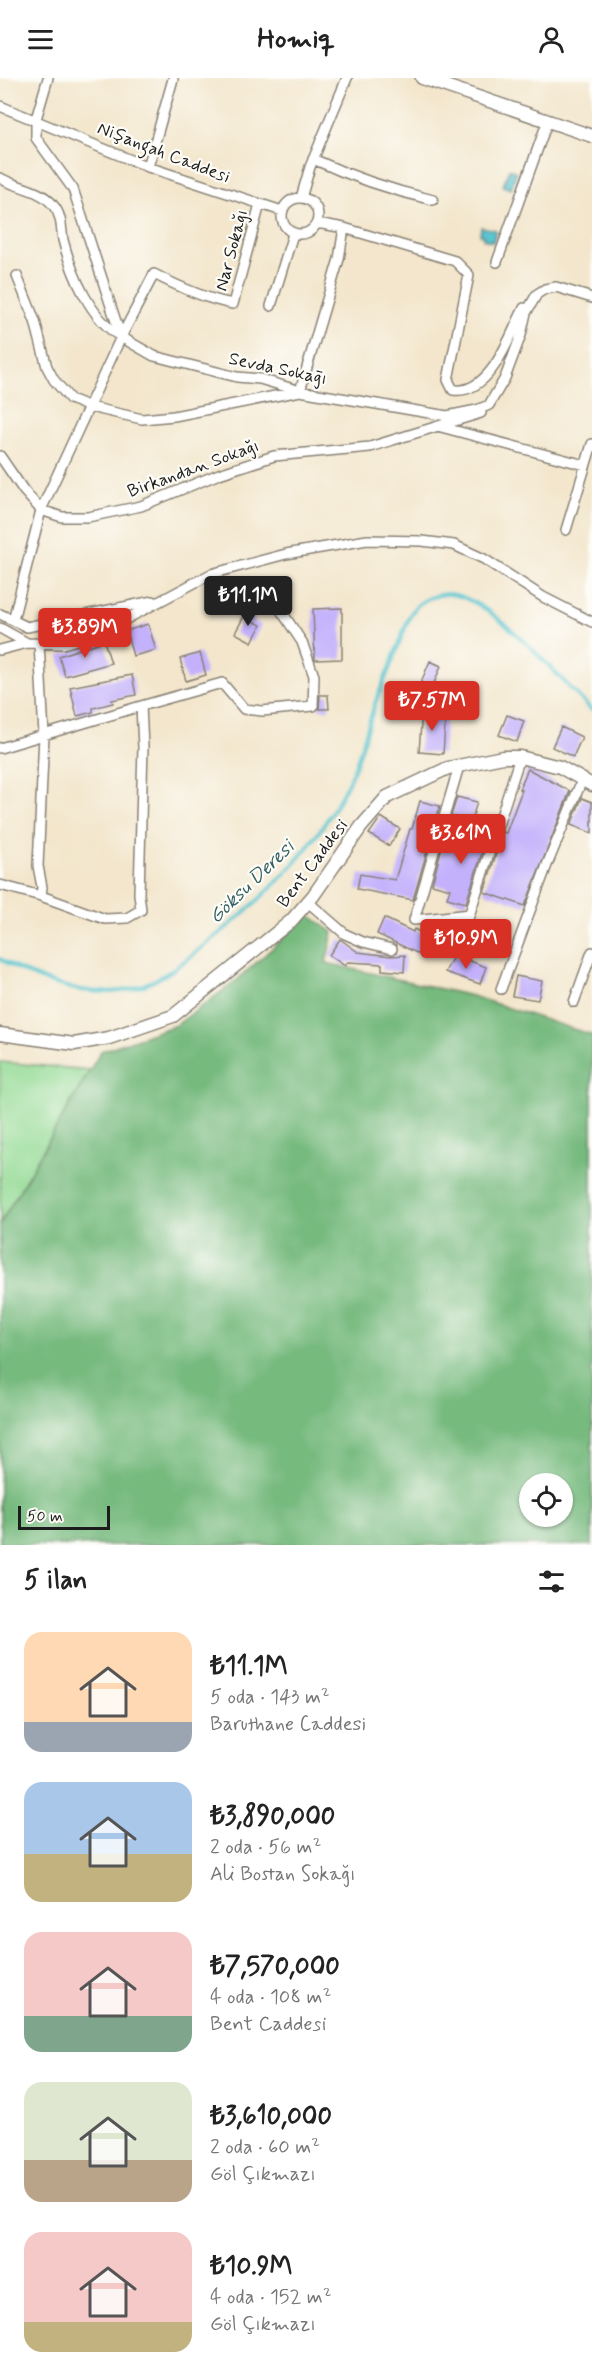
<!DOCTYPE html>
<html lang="tr">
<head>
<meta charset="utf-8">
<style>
	:root { --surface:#fff; --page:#f6f6f6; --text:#222; --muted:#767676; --accent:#d93025 }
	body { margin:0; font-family:Mynerve,sans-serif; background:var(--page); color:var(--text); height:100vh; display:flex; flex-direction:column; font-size:22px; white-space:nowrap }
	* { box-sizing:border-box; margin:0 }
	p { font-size:20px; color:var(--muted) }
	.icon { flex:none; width:33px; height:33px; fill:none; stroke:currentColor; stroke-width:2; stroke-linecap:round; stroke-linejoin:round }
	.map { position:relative; height:1467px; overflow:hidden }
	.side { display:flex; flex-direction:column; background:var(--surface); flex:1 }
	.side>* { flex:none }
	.tools { position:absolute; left:519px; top:1395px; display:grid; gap:12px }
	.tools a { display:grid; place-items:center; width:54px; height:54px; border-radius:50%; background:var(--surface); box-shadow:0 2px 4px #0004; font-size:30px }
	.scale { position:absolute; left:18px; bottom:15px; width:92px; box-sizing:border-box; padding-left:6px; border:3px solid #1c1c1c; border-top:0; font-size:16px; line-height:21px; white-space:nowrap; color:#1c1c1c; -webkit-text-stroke:4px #fdfcf7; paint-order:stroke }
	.price { position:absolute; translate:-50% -51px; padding:0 14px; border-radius:6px; background:var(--accent); color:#fff; font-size:20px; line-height:39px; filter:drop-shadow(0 2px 3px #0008) }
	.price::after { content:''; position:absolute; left:50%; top:36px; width:18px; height:14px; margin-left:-9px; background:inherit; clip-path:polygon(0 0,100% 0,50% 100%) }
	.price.active { background:#222; color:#fff }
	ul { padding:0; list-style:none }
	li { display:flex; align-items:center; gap:18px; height:150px; padding:0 24px }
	li span { display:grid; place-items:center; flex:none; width:168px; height:120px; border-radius:18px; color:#555 }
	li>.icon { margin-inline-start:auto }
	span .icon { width:72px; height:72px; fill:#fffc; stroke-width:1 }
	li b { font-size:26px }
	h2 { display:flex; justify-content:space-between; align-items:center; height:72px; padding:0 24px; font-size:26px }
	header { display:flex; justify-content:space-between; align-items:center; height:78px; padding:0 24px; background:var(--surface); font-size:27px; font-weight:700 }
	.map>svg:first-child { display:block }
</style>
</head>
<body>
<header><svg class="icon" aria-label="menu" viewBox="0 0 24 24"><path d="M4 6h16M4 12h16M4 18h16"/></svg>Homiq<svg class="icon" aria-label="person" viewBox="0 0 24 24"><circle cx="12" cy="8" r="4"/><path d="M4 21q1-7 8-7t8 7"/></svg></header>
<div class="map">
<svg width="592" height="1467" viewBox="0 0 592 1467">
	<rect width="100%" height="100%" fill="#fdfcf7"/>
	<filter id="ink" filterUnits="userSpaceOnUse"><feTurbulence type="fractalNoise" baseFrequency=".0167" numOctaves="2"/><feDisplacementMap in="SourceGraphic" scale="12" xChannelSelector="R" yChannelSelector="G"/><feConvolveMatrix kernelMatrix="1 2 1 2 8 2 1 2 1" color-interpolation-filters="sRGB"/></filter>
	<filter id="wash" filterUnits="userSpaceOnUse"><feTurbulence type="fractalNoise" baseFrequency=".008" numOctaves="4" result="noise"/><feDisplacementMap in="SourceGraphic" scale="24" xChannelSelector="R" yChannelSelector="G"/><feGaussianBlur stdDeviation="1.35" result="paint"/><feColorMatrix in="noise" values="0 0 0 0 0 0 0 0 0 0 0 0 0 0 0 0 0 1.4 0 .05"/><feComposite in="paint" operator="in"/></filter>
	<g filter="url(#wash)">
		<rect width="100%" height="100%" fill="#f3e6cc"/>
		<!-- green -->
		<path fill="#93da94" stroke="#587b58" stroke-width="1.5" d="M0,984L90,992L0,1146Z"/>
		<!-- forest -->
		<path fill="#76ba7e" stroke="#496b4d" stroke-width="1.5" fill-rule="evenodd" d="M309,837L333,854L326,885L472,918L592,957V1467H0V1146L101,973L176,947L236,903ZM530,1406H562V1438H530Z"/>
		<!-- water -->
		<path fill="#56c3ce" stroke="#397075" stroke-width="1.5" d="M509,91L516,94L511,111L503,108Z
			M481,149L496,152L493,164L483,161L484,158L480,156Z"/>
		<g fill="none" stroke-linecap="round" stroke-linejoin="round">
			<!-- stream -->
			<path stroke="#56c3ce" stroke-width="4" d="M0,881C35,902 80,918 121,913C156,908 183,885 210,863C268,817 319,768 350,700C362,675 367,649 376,623C383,605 391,587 398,568C403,557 407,541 414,531C421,522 435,517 446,516C488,514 561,603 592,632"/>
		</g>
		<g id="blocks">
			<!-- building -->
			<path fill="#c3b1fc" d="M342,530V581L315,582L313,531Z
				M248,531L257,536L253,543L261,547L252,564L235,555Z
				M148,546L156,572L133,578L126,553Z
				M104,563L111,585L65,598L59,578Z
				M200,575L206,597L186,603L180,581Z
				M430,583L441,588L425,628L413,623Z
				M132,597L136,617L112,622L113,625L93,630V634L77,638L70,609Z
				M320,617H328L329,631H319Z
				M422,632L446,634L443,676L419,674Z
				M507,637L524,643L517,664L499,657Z
				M561,649L582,659L573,679L552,669Z
				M528,691L570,713L525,828L484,814L503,754L506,755L522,712L519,711Z
				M457,719L477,724L471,744L451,738Z
				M582,720L592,724V755L571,747Z
				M420,723L440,728L413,822L357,811L360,796L395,802L410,751H412Z
				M381,739L400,751L389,768L369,756Z
				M475,744L490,750L466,825L447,820L450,811L432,806L442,769L462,774Z
				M384,840L413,854L414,851L432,860L423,878L377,856Z
				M340,861L358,874L391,878L405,877L404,894L382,892V886L348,884L345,888L329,877Z
				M454,877L486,889L480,906L445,894Z
				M516,898L542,903L538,922L512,918Z"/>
		</g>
	</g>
	<g filter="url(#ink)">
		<use href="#blocks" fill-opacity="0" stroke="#888174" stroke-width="1.5"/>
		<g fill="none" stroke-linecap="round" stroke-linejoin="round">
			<!-- minor casing -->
			<g stroke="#888174" stroke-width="12">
				<path id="minor" d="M48,0L36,41V60L73,111L121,259L154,278L237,299L260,301L300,313L447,338L477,332L489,327L505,300L521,257L526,235L537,216L545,211L556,209L592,220
					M0,28L148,89L282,133
					M313,81C352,99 391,112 433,122
					M148,89L173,1
					M0,100C17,110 41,111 53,127C62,137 61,150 63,162C72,197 90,240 121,259
					M282 138a18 18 0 1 1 36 0a18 18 0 1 1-36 0Z
					M301,120L310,89L347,0
					M317,145L344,150L455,183L469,197L448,302L453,312C491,317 510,257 524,230
					M497,184L548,42
					M17,198L35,243L47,289L54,302L70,321L90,329L142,341L174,338L300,313L339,181L344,150
					M271,228L293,156
					M441,349L585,387
					M0,378L24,413L41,432L62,439H88L141,428L219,396L274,378L370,369L481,335
					M566,452L592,366
					M0,536L27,549L153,523
					M13,542L41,432L121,259L154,196C179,209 205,221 233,226L260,126
					M0,550L27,565L63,566L100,555L211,496L286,476L367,462L422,463L454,467L484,481L543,519L592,544
					M39,565L44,657L38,788L42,809L41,818
					M0,572L27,565
					M0,670L141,628
					M459,688L414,842L470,836
					M0,807L41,818L105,841L127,840L141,832L139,816L143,669L141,628L222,605L244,631L262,633L313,628L314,598L302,564L274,522
					M308,824L345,856L363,864L392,871
					M458,872L520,679
					M501,911L547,787L582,702
					M574,924L592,874"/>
			</g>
			<!-- tertiary casing -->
			<g stroke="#888174" stroke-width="15">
				<path id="tertiary" d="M422,0L592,58
					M0,956L74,966L109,960L173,938L291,843L313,818L361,749L387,719L448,690L503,679H520L560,689L592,707"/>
			</g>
			<!-- minor -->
			<use href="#minor" stroke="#fff" stroke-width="9"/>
			<!-- tertiary -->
			<use href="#tertiary" stroke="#fff" stroke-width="12"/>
		</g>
	</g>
	<g text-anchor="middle" stroke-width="4.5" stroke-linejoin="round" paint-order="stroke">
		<!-- street labels -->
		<g font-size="18" fill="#1c1c1c" stroke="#fdfcf7">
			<text transform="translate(164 74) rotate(21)" y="6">Nişangah Caddesi</text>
			<text transform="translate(231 172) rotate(-75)" y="6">Nar Sokağı</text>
			<text transform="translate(278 290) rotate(12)" y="6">Sevda Sokaḡı</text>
			<text transform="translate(193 390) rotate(-20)" y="6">Birkandan Sokağı</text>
			<text transform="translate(312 785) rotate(-53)" y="6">Bent Caddesi</text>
		</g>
		<!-- water labels -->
		<g font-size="20" font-style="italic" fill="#335f63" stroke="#fdfcf7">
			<text transform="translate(251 803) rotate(-44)" y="7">Göksu Deresi</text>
		</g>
	</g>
</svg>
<div class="tools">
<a><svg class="icon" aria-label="locate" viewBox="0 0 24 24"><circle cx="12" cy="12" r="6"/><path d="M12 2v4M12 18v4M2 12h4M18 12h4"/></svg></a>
</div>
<div class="scale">50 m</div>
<b class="price active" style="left:248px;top:549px">₺11.1M</b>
<b class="price" style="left:85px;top:581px">₺3.89M</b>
<b class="price" style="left:432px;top:654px">₺7.57M</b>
<b class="price" style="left:461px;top:787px">₺3.61M</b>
<b class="price" style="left:466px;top:892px">₺10.9M</b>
</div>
<section class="side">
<h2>5 ilan<svg class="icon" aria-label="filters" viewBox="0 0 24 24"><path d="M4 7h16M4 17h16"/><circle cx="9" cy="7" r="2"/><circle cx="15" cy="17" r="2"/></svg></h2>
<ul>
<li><span style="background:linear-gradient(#ffd9b3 75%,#9aa5b1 0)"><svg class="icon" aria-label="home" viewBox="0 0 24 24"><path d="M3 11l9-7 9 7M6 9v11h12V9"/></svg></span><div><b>₺11.1M</b><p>5 oda · 143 m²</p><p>Baruthane Caddesi</p></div></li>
<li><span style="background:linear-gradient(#a9c7e8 60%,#c2b280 0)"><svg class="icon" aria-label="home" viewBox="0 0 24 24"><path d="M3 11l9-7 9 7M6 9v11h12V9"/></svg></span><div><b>₺3,890,000</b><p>2 oda · 56 m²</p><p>Ali Bostan Sokağı</p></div></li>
<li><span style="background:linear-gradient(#f6c9c9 70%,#7fa58c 0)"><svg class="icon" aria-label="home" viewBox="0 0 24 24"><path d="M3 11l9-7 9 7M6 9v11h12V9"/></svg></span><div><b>₺7,570,000</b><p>4 oda · 108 m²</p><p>Bent Caddesi</p></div></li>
<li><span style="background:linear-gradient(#dfe7d0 65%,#b9a48a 0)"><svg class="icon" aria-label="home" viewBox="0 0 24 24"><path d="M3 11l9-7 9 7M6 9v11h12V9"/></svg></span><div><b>₺3,610,000</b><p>2 oda · 60 m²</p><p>Göl Çıkmazı</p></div></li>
<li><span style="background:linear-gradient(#f6c9c9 75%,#c2b280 0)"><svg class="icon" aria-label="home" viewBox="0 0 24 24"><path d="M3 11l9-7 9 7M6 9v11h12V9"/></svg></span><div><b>₺10.9M</b><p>4 oda · 152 m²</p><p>Göl Çıkmazı</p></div></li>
</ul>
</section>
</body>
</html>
